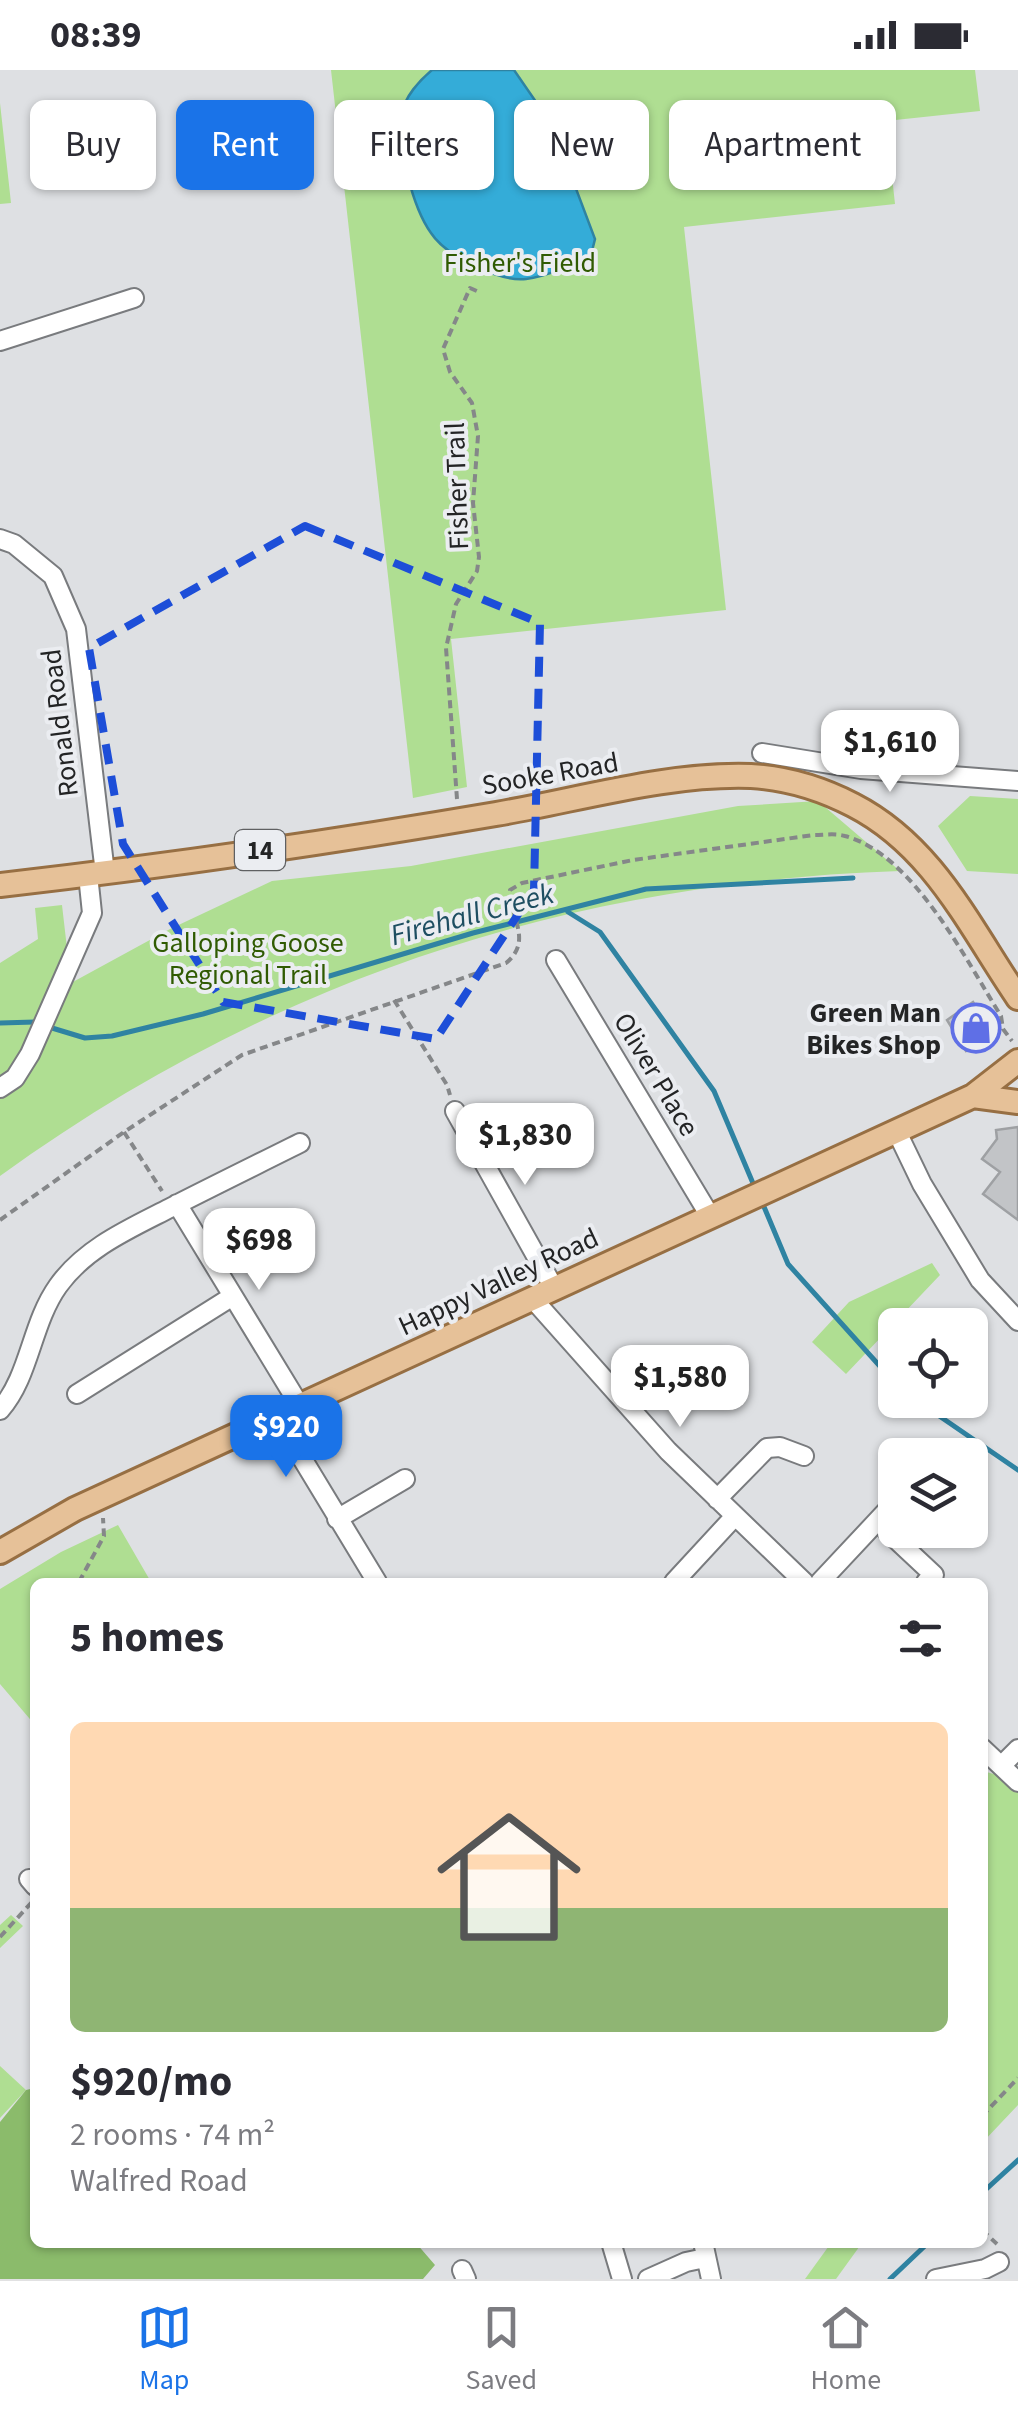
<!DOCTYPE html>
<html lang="en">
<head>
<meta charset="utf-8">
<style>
	:root { --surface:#fff; --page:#f2f2f3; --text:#2b2b33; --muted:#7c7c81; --line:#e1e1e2; --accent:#1a73e8 }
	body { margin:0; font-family:"Source Sans 3",sans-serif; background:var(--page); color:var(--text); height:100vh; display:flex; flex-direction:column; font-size:38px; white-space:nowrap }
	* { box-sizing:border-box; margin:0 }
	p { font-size:32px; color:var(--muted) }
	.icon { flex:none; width:55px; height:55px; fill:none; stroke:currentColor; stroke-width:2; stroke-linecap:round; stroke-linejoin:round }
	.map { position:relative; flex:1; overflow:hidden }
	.details { position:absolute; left:30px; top:1508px; width:958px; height:670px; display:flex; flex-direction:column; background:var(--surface); border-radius:15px; box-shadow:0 2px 8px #0004 }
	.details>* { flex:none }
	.banner { position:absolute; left:30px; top:30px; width:960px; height:90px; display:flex; gap:20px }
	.tools { position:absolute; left:878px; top:1238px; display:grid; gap:20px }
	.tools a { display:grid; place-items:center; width:110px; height:110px; border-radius:15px; background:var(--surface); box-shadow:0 2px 8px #0004; font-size:50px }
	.price { position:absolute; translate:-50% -85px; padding:0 22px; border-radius:20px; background:#fff; color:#222; font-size:32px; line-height:65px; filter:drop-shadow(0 2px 5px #0008) }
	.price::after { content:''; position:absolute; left:50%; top:60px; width:30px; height:22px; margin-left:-15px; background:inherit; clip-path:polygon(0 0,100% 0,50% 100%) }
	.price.active { background:var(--accent); color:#fff }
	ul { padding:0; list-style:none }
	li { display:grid; align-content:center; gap:20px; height:530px; padding:0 40px }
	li+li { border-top:2px solid var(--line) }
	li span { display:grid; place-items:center; height:310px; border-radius:15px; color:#555 }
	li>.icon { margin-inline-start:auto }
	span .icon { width:180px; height:180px; fill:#fffc; stroke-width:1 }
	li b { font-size:42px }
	h2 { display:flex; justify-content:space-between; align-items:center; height:120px; padding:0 40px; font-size:42px }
	.pill { padding:0 35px; border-radius:15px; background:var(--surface); box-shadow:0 2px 8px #0004; font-size:35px; line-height:90px }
	.pill.active { background:var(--accent); color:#fff }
	.status { display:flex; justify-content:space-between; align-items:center; height:70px; padding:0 50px; background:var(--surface); direction:ltr }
	.status svg { height:28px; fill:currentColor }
	.tab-bar { display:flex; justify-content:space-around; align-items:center; height:140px; border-top:2px solid var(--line); background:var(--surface); font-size:28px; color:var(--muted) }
	.tab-bar a { display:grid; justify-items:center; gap:5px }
	.tab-bar .active { color:var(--accent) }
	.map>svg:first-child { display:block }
</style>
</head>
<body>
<div class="status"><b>08:39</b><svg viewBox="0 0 49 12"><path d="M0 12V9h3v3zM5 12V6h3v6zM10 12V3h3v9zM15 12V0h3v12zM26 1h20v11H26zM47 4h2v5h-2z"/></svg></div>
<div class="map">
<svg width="1018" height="2209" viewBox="0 0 1018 2209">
	<rect width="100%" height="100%" fill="#dee0e3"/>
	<!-- green -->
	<path fill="#afde92" d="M331,0H975L980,41L886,51L895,134L684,157L726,540L451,569L467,717L413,728Z
		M0,33L11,133L0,134Z
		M970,726L1018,729V804L967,801L938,756Z
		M818,731L900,801C568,812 269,911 0,1106V893L38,869L35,838L62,835L71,913L170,859L272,811L411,796L738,736Z
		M932,1193L940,1205L846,1304L812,1272L849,1232Z
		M118,1455L151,1512H35V1655L0,1614V1519L61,1482Z
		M983,1701L1004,1707H1018V2035L983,2072Z
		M11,1845L23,1856L0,1878V1855Z
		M0,1996L26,2020L0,2048Z
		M831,2173H862L836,2209H805Z"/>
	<!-- forest -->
	<path fill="#8bbb6b" d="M35,2018V2172L416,2173L435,2195L423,2209H0V2052L26,2020Z"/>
	<!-- water -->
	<path fill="#34acd8" stroke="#2f83a2" stroke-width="2.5" d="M432,0H514L552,55L595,169L591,185C571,195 549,206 526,209C499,212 446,186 431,163C413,138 396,74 402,44C404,27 420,10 432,0Z"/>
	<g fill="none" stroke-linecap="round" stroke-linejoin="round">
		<!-- stream -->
		<path stroke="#2f83a2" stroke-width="5" d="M568,842L600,862L714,1021L755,1118
			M0,953L35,952
			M52,958L85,968L112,966L203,944L473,863L646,819L853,808
			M762,1132L788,1194L895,1313
			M916,1330L1018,1400
			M982,2123L1018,2090
			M890,2209L929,2172"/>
	</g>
	<!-- building -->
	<path fill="#c2c4c7" stroke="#9ea0a3" stroke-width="2.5" d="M973,932L992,963L966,981L947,950Z
		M1018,1057V1150L983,1124L1000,1102L982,1089L997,1069L996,1060Z"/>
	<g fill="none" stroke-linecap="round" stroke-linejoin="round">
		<!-- minor casing -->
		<g stroke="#797b7e" stroke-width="22">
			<path id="minor" d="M0,271L134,228
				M0,469L14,474L53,506L76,559L105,803
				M762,683L861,699L1018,711
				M556,890L710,1146
				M0,1018L15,1008L30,984L92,843L88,805
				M455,1041L554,1218
				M896,1060L922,1114L980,1210L1018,1251
				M177,1134L300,1336
				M532,1228L668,1381L804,1512
				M77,1324L233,1226
				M0,1340C30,1306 31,1254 58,1216C85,1178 129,1159 170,1138C213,1116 256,1095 300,1073
				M277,1347L377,1512
				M717,1429L767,1378L780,1377L804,1386
				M337,1449L405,1409
				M887,1461L934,1505L926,1512
				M674,1512L735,1446
				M820,1512L894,1433
				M982,1678L1018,1712
				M1001,1696L1018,1679
				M29,1809L35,1816
				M611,2172L622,2209
				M703,2172L711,2209
				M462,2200L466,2209
				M648,2209L686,2192L705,2188
				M936,2209L985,2199L999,2192"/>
		</g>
		<!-- major casing -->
		<g stroke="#976f43" stroke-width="28">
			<path id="major" d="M0,815C166,796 332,772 496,744C578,730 668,703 751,706C786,708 822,719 853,735C933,776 969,856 1018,928
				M973,1026L1018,1032
				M0,1482L75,1439L973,1026L1018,991"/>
		</g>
		<!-- path -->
		<path stroke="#858789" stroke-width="4" stroke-dasharray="8 5" stroke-linecap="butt" d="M457,729L446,578L456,534L477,501L479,487L473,433L478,366L472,333L450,302L443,279L470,218L479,222
			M394,930L447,1015L450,1025
			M124,1062L162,1121
			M0,1150L124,1062L242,985L506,893C533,871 510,848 510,820L522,813L633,790L814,765C824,765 835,763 845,766C913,784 966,890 1001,946L1003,959L1012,971
			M79,1512L104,1466L103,1448
			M32,1791L35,1776
			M0,1867L32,1832
			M982,2046L1018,2008
			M982,2160L997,2174"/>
		<!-- minor -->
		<use href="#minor" stroke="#fff" stroke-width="18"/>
		<!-- major -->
		<use href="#major" stroke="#e6c198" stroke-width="22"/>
	</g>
	<!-- marked area -->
	<path fill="none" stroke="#1d4ed8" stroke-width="8" stroke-dasharray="20 12" stroke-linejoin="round" d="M305,456L540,553L534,820L436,969L223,932L123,774L89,578Z"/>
	<!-- icons -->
	<defs>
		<g id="shop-ring" transform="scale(2.5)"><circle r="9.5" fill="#ebedf1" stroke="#5f6fe6" stroke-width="1.5"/><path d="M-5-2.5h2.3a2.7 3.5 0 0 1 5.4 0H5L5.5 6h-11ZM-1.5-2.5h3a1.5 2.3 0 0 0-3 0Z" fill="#5f6fe6"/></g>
	</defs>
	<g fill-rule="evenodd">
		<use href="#shop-ring" x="976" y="958"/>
	</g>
	<g text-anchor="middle" stroke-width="8" stroke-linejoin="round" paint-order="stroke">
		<!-- shield labels -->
		<rect fill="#ebedf1" stroke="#5f6062" stroke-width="2.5" x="235" y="760" width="50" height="40" rx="8"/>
		<g font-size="25" font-weight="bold" fill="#232425">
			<text x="260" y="789">14</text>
		</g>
		<!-- park labels -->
		<g font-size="28" fill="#305b02" stroke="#ebedf1">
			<text x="520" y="202">Fisher's Field</text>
			<text x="248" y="882">Galloping Goose<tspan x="248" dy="32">Regional Trail</tspan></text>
		</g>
		<!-- street labels -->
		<g font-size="28" fill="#232425" stroke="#ebedf1">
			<text transform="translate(456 416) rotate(-92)" y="10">Fisher Trail</text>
			<text transform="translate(59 653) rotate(-97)" y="10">Ronald Road</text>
			<text transform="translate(550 703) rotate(-10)" y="10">Sooke Road</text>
			<text transform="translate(657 1004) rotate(59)" y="10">Oliver Place</text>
			<text transform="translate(498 1211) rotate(-25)" y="10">Happy Valley Road</text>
		</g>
		<!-- poi labels -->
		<g font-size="28" font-weight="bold" fill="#232425" stroke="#ebedf1" text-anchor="end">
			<text x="941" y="952">Green Man<tspan x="941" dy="32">Bikes Shop</tspan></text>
		</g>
		<!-- water labels -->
		<g font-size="30" font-style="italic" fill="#1e4e61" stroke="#ebedf1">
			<text transform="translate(472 844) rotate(-15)" y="10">Firehall Creek</text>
		</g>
	</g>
</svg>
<div class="tools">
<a><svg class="icon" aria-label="locate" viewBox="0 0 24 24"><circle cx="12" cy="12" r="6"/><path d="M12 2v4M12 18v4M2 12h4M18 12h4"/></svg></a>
<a><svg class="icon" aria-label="layers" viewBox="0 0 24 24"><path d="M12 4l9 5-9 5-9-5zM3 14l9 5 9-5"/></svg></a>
</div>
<b class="price" style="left:890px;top:725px">$1,610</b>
<b class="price" style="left:525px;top:1118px">$1,830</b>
<b class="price" style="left:259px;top:1223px">$698</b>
<b class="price" style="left:680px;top:1360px">$1,580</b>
<b class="price active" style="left:286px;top:1410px">$920</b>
<div class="banner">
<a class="pill">Buy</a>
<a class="pill active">Rent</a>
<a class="pill">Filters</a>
<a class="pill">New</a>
<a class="pill">Apartment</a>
</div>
<section class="details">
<h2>5 homes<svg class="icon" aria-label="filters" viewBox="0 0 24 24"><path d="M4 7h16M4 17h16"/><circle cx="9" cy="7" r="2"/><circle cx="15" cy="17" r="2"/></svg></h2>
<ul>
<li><span style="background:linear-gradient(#ffd9b3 60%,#8fb573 0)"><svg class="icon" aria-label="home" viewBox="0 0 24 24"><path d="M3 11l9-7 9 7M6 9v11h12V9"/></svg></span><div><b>$920/mo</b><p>2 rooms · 74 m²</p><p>Walfred Road</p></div></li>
</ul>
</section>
</div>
<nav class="tab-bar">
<a class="active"><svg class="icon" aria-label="map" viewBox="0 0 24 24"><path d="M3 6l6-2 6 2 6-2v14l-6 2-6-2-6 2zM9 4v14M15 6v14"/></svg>Map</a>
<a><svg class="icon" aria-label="saved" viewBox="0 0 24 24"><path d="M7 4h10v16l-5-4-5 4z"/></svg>Saved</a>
<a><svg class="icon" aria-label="home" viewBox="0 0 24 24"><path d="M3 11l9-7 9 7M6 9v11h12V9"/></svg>Home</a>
</nav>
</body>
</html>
